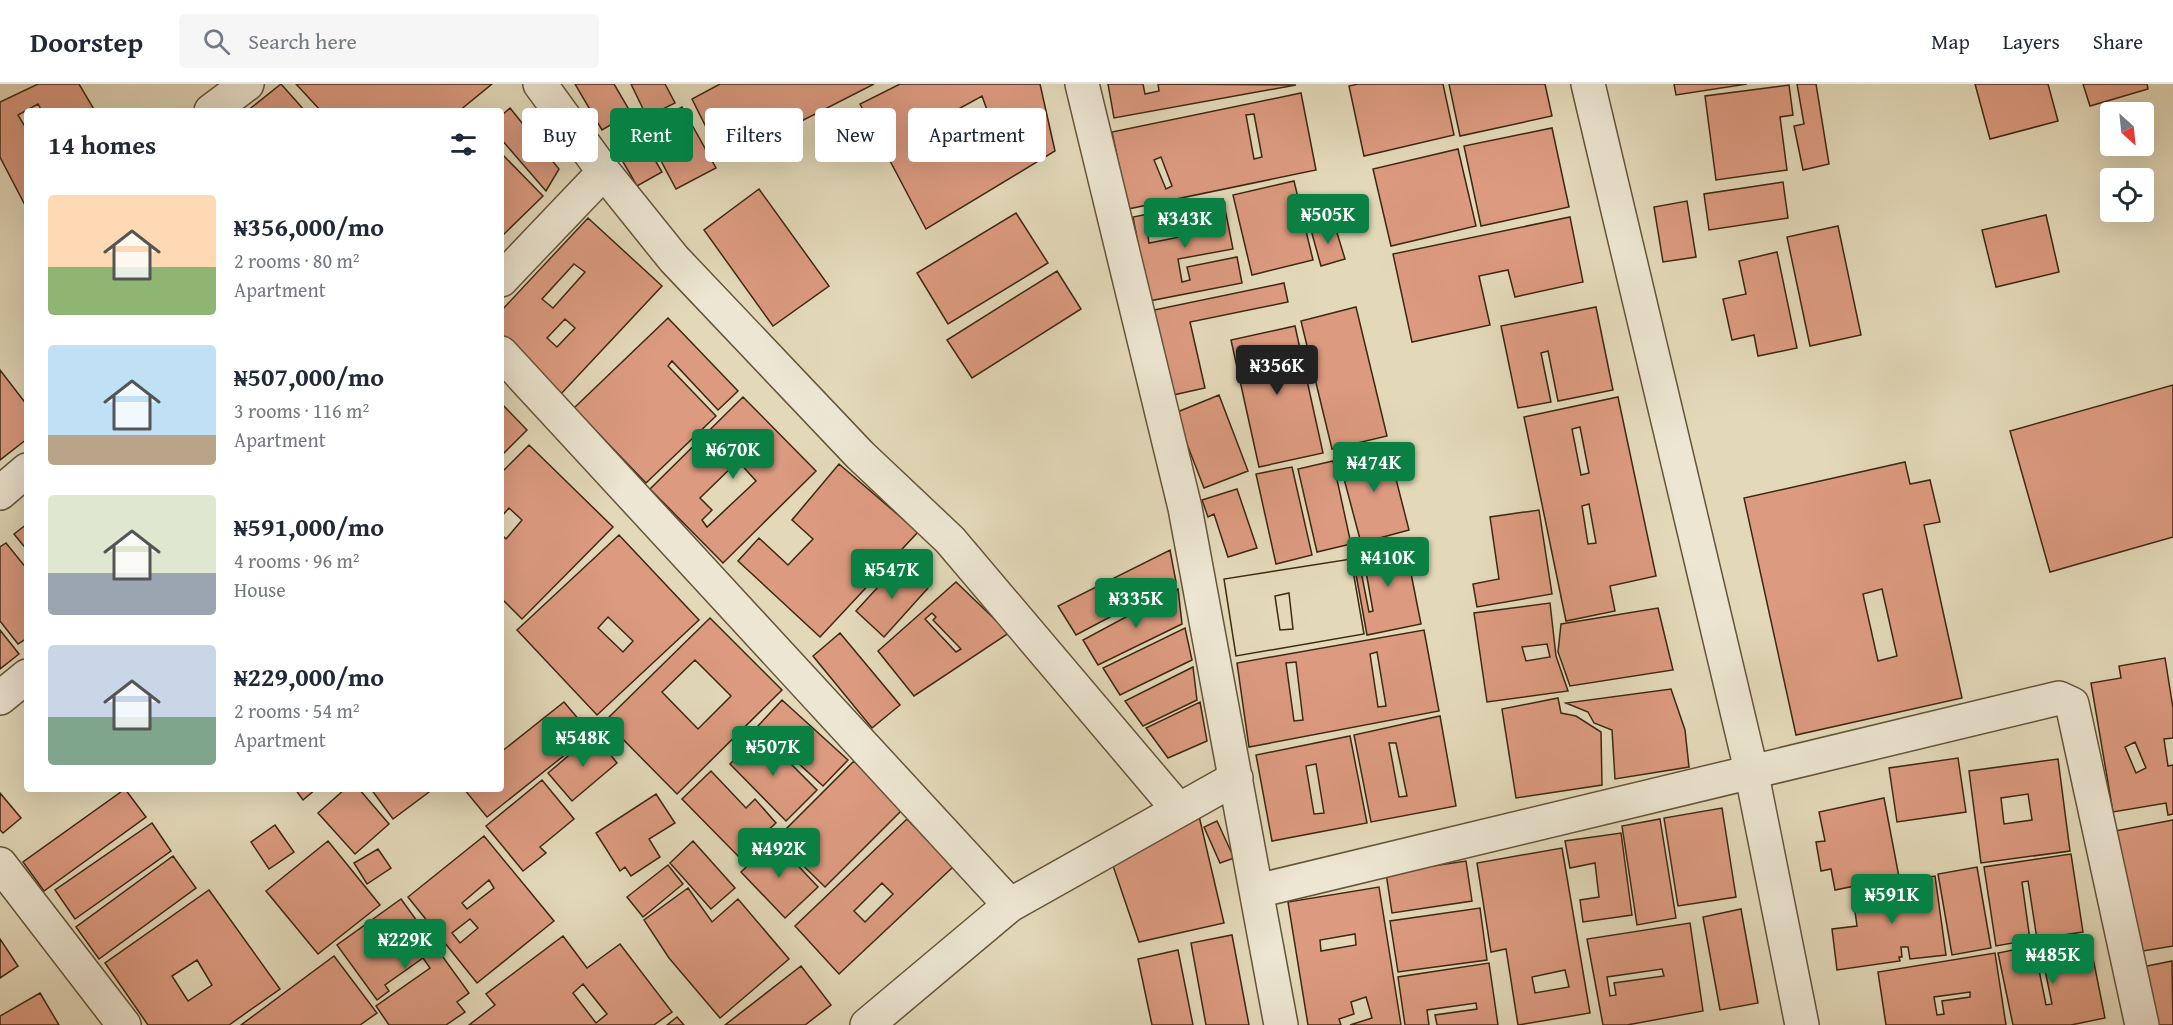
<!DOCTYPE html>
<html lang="en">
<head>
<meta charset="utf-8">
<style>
	:root { --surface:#fff; --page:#f6f6f7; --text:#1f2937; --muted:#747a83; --line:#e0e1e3; --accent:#0b8043 }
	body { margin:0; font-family:"Gentium Book Plus",serif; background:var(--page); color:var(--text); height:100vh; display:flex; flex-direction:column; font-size:22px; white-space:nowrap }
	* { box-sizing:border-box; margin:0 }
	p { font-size:20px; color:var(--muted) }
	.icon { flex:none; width:33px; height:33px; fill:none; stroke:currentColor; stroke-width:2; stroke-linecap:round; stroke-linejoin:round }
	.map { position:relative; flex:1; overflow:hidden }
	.sheet { position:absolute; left:24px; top:24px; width:480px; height:684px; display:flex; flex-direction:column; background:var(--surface); border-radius:6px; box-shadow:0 6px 24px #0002 }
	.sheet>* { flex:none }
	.hud { position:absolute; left:522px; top:24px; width:570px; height:54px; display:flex; gap:12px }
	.needle { width:39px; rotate:153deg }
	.tools { position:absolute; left:2100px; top:18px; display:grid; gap:12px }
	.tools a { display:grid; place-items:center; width:54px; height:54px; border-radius:6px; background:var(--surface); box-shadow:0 6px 24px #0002; font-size:30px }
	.price { position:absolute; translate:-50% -51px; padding:0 14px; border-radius:6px; background:var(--accent); color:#fff; font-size:20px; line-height:39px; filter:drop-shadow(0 2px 3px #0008) }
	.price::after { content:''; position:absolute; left:50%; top:36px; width:18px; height:14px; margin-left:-9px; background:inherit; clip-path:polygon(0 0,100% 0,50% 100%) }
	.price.selected { background:#222; color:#fff }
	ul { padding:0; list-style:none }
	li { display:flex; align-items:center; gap:18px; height:150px; padding:0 24px }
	li span { display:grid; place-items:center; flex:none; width:168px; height:120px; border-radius:6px; color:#555 }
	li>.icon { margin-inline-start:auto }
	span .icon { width:72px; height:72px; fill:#fffc; stroke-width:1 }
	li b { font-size:26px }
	h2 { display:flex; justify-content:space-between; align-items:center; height:72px; padding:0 24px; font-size:26px }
	.pill { padding:0 21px; border-radius:6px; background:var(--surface); box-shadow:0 6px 24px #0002; font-size:21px; line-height:54px }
	.pill.selected { background:var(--accent); color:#fff }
	header { display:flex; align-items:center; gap:36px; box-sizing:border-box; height:84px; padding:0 30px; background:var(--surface); border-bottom:2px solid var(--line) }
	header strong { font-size:28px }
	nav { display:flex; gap:33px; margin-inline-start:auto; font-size:21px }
	.search { width:420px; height:54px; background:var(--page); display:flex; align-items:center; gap:15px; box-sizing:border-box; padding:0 21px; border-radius:6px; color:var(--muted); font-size:22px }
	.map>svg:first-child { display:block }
</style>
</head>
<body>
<header>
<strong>Doorstep</strong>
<div class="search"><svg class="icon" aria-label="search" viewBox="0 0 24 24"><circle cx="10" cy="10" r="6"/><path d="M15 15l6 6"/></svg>Search here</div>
<nav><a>Map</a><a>Layers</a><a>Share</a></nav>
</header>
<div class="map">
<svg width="2173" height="941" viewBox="0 0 2173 941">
	<rect width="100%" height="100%" fill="#e3d9b9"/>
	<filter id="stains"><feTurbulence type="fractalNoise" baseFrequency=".00333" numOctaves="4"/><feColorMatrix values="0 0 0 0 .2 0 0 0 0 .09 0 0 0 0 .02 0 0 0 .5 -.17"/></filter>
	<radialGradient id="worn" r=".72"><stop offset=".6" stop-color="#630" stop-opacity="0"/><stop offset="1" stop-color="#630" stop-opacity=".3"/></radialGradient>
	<!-- building -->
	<path fill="#dc9a80" stroke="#3d2810" stroke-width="1.5" fill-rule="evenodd" d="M38,0H79L95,27H42L38,20L18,31L27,46V125L0,73V18Z
		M281,0L305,27H247Z
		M296,0H492L459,27H321Z
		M575,0H614L631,29L602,46Z
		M631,0H665L675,19L647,33Z
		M720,0H874L723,77L692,15Z
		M900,0H1040L1055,67L926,145L860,20ZM982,12L996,51L953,73L931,40Z
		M1108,0H1143L1145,10L1159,7L1158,0L1296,1L1114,34Z
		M1358,0H1443L1454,51L1364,72L1349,2Z
		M1449,0H1545L1552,32L1460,52Z
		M1674,0H1747L1676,11Z
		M1797,0H1816L1829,80L1803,86L1794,42L1804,40Z
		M1975,0H2048L2058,37L1990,55Z
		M2083,0H2147L2148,5L2090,22Z
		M1789,1L1793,31L1780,33L1787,86L1716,96L1705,12Z
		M1301,9L1316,86L1128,125L1112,48ZM1254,30L1262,73L1254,75L1246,31ZM1161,73L1172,102L1166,105L1154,76Z
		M682,23L716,84L676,105L643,43Z
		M510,24L559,85L546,107L501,55V32Z
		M1552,44L1569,123L1481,142L1464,62Z
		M637,45L662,88L637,102L612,59Z
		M1458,65L1476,142L1391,162L1373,85Z
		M501,69L543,112L501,153Z
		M1294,97L1313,176L1252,191L1233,111Z
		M1783,98L1788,134L1709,146L1704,110Z
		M759,105L829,202L773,242L704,146Z
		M1223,115L1233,165L1178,175L1182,198L1190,196L1187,183L1237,173L1242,199L1149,217L1133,133ZM1179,147L1180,153L1149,159L1148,152Z
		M1687,117L1696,173L1663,178L1654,123Z
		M1016,129L1048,179L948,240L917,189Z
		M2046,131L2059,188L1996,203L1982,146Z
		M1570,133L1583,198L1515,213L1508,186L1479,192L1490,241L1412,258L1393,170Z
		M588,134L662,202L560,311L501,257V227ZM574,180L585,188L553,224L542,215ZM565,235L575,244L557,263L547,254Z
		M1334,139L1345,175L1321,182L1311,146Z
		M1838,142L1861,251L1810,262L1787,153Z
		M1777,168L1797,264L1758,272L1754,251L1732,256L1723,215L1746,210L1739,177Z
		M1057,187L1081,225L972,294L947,256Z
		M1284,199L1288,218L1190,238L1205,304L1173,311L1154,226Z
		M1356,223L1387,352L1332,365L1301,237Z
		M1596,223L1613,306L1558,317L1548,267L1541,269L1551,318L1518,324L1501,242Z
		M668,234L738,307L718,326L672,277L668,282L716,332L646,399L574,324Z
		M1295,242L1323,369L1259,383L1231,256Z
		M0,286L27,321V355L0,376Z
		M2173,301V453L2050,488L2010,347Z
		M1219,311L1248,387L1204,404L1175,329Z
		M743,313L816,387L723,479L650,405ZM738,377L756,397L707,443L702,436L712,426L700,414Z
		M1618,313L1656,492L1610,502L1615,527L1566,537L1524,333ZM1580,343L1589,389L1581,391L1572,345ZM1589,420L1596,459L1588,460L1582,422Z
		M501,319L527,346L501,372Z
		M1387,360L1409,446L1361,459L1338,372Z
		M529,361L613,443L522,535L501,514V450L506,455L522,436L509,424L501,433V389Z
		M1333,377L1351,460L1317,468L1298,385Z
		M1905,378L1910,400L1930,396L1940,438L1924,441L1962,614L1796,651L1744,414ZM1882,505L1897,572L1878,577L1863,510Z
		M839,380L918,448L820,553L738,477L759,454L788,481L813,455L792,436Z
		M1292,383L1312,471L1276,480L1256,390Z
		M1237,405L1257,464L1228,473L1214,430L1208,433L1202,416Z
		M1539,426L1552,510L1477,523L1473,500L1499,495L1490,433Z
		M27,440V466L14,450Z
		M619,451L699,536L597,631L517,546ZM608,533L633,557L623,568L598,544Z
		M1404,454L1421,540L1367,551L1352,468L1357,467L1369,528L1373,527L1365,482L1369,481L1365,462Z
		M6,459L27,485V554L18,560L0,537V463Z
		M1170,466L1176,498L1076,551L1058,522Z
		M1351,475L1364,550L1236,572L1224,495ZM1289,509L1293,545L1280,546L1275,512Z
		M1351,475L1364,550L1236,572L1224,495Z
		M900,479L928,504L884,553L856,527Z
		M956,498L1009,549L914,612L878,567ZM932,529L936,533L933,536L961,565L956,568L925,535Z
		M1178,505L1182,540L1098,581L1083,556Z
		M1289,509L1293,545L1280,546L1275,512Z
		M1550,519L1556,572L1568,607L1487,618L1474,529ZM1547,560L1550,573L1526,577L1522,563Z
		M1658,524L1673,586L1570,602L1558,568L1561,540Z
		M710,534L782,606L677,710L605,637ZM695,576L731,612L698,645L662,608Z
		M1185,544L1192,576L1120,611L1103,584Z
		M0,546L19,570L0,585Z
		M1424,546L1439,627L1249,663L1237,579ZM1377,568L1386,622L1378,623L1370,570ZM1296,578L1303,636L1294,637L1286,579Z
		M840,549L900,621L872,644L813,572Z
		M2165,574L2173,624V654L2164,655L2168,682L2173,681V730L2168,731L2166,719L2113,728L2091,599L2121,594L2119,582ZM2135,658L2146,684L2136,689L2125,663Z
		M1193,583L1197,616L1143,642L1125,617Z
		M1671,605L1685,646L1689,683L1615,695L1612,646L1594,639L1588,628L1566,619Z
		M1558,614L1561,629L1576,632L1601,648L1602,701L1516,714L1502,625Z
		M782,616L848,676L823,702L758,642Z
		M564,618L591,650L487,733L464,705H501V668Z
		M1200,618L1207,657L1168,674L1146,644Z
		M1440,632L1456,722L1371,738L1354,651ZM1389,659H1396L1407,712L1399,713Z
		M760,649L817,706L786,737L730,680Z
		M594,650L617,679L572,717L548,689Z
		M1350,652L1367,739L1272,757L1256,671ZM1316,680L1324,729L1314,730L1306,682Z
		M1958,674L1966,728L1897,738L1889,684Z
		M2058,675L2070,767L1981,779L1969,687ZM2028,710L2032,736L2004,740L2001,714Z
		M854,677L903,725L825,803L776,755Z
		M711,687L746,724L755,715L776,739L739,773L682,715Z
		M542,696L574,735L540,763L546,769L523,787L486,742Z
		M125,705L146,733L44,807L23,778Z
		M295,705H316L303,716Z
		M345,705H359L389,740L355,770L318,729Z
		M371,705H433L393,735Z
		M0,709L21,734L3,749L0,746Z
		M656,710L675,739L649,755L660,773L631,792L625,783L620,787L596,749Z
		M1884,714L1899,793L1835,806L1831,785L1821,787L1816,758L1825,757L1819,728Z
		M1722,724L1736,813L1678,822L1664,734Z
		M1199,732L1224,839L1139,858L1111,776Z
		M907,735L953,783L839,890L795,842ZM882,799L893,810L865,838L854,827Z
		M1660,735L1676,834L1637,841L1622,742Z
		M2173,736V862L2137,868L2115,747Z
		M1217,737L1234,774L1220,779L1204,743Z
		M152,739L171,767L75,835L55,806Z
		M275,741L294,768L269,785L251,758Z
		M1621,749L1632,831L1583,838L1580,816L1599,813L1595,779L1570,784L1565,757Z
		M484,752L554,837L477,899L408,813ZM489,796L494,804L467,825L462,819ZM470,835L478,844L460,859L452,849Z
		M774,756L818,803L785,834L741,788Z
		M328,757L380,821L318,870L266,807Z
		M693,757L735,804L711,825L670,779Z
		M1562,764L1590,929L1518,941L1506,865L1491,868L1477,779ZM1565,886L1569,903L1535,909L1532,893Z
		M378,765L391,784L367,800L354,779Z
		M2071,770L2083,848L2037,855L2028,797L2022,798L2030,856L1996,862L1984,783Z
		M173,772L196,804L99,875L76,843Z
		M1466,777L1472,817L1392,829L1386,789Z
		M668,781L683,800L643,833L627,813Z
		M1977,783L1991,864L1952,871L1938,790Z
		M1935,792L1946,871L1910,875L1908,863H1901L1902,873H1899L1900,877L1837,886L1832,845L1857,842L1852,805Z
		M1379,803L1401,941H1350L1372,934L1366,913L1351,918L1354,930L1339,935L1341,941H1308L1288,818ZM1355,850L1356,861L1321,867L1320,856Z
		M688,804L712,838L738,815L789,875L720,934L669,874L644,836Z
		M209,806L280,905L229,941H148L105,879ZM197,876L212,901L188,917L172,892Z
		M401,815L469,909L457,918L465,928L446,941H389L376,922L430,884L423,874L385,901L389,907L377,916L337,861Z
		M1480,824L1487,876L1398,888L1390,837Z
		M1741,825L1758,919L1720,926L1703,833Z
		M1690,839L1703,927L1627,941H1603L1587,855ZM1662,885L1664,892L1614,899L1616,911L1610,912L1607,893Z
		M1232,851L1249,941H1206L1191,859Z
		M563,852L587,884L620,860L672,928L654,941H469L495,921L486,910ZM583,900L607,930L596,939L573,909Z
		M2089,854L2105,934L2071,941H2013L1998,869L2043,860L2047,879L2038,881L2046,921L2052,920L2045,886L2055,884L2051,862Z
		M0,855L18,882L0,894Z
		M1178,866L1193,941H1152L1138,875Z
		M1995,869L2006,941H1886L1878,888ZM1970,908V913L1942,917L1944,930L1937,931L1934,913Z
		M334,872L377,929L360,941H241Z
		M2172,877L2173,941H2149L2137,884Z
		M1489,879L1498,941H1437L1435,931L1477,925L1476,919L1427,926L1429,941H1405L1398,893Z
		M801,882L831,921L805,941H725Z
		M40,909L59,941H0V932Z
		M677,933L684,941H667Z"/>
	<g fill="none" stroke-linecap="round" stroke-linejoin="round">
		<!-- street casing -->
		<g stroke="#66543a" stroke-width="36">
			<path id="street" d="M540,0L604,88L674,175L860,371L950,456L1178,725
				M1082,0L1185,424L1281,941
				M1588,0L1751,686L1802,941
				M211,27L247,0
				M501,196L604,88
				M501,269L1010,821
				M0,409L27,386
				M0,614L27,592
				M0,780L124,941
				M1257,807L2059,614L2072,620L2142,941
				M867,941L1010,821L1236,694"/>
		</g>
		<!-- street -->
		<use href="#street" stroke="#ede6d2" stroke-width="33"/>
	</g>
	<rect width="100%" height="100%" filter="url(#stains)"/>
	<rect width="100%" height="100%" fill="url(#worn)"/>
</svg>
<div class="tools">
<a><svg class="needle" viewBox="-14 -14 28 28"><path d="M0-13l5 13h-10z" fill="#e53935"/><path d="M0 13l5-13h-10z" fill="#747a83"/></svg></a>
<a><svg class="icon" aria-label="locate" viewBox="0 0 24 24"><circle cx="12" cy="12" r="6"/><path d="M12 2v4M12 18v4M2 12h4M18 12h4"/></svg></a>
</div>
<b class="price" style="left:1328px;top:161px">₦505K</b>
<b class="price" style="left:1185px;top:165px">₦343K</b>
<b class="price selected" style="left:1277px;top:312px">₦356K</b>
<b class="price" style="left:733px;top:396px">₦670K</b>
<b class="price" style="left:1374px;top:409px">₦474K</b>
<b class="price" style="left:1388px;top:504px">₦410K</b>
<b class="price" style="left:892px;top:516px">₦547K</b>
<b class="price" style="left:1136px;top:545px">₦335K</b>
<b class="price" style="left:583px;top:684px">₦548K</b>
<b class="price" style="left:773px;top:693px">₦507K</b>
<b class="price" style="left:779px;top:795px">₦492K</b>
<b class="price" style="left:1892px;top:841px">₦591K</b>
<b class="price" style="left:405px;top:886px">₦229K</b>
<b class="price" style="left:2053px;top:901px">₦485K</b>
<div class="hud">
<a class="pill">Buy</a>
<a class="pill selected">Rent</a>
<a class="pill">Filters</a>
<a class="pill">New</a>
<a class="pill">Apartment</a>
</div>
<section class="sheet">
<h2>14 homes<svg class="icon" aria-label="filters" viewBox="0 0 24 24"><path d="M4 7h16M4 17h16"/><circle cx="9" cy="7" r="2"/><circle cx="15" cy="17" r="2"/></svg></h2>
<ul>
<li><span style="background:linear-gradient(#ffd9b3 60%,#8fb573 0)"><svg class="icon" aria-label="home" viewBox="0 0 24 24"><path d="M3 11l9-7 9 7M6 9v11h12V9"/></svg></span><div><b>₦356,000/mo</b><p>2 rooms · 80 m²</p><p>Apartment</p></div></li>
<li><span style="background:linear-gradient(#bfe0f5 75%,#b9a48a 0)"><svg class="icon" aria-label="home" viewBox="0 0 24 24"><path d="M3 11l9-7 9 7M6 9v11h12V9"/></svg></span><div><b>₦507,000/mo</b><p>3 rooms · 116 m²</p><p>Apartment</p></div></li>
<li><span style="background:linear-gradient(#dfe7d0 65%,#9aa5b1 0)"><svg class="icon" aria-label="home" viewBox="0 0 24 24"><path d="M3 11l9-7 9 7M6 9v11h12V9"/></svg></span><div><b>₦591,000/mo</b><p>4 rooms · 96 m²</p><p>House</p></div></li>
<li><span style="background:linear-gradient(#c9d6e8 60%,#7fa58c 0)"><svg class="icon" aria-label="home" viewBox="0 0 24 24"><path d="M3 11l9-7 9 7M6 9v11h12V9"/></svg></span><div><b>₦229,000/mo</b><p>2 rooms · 54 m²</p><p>Apartment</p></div></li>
</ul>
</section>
</div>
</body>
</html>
